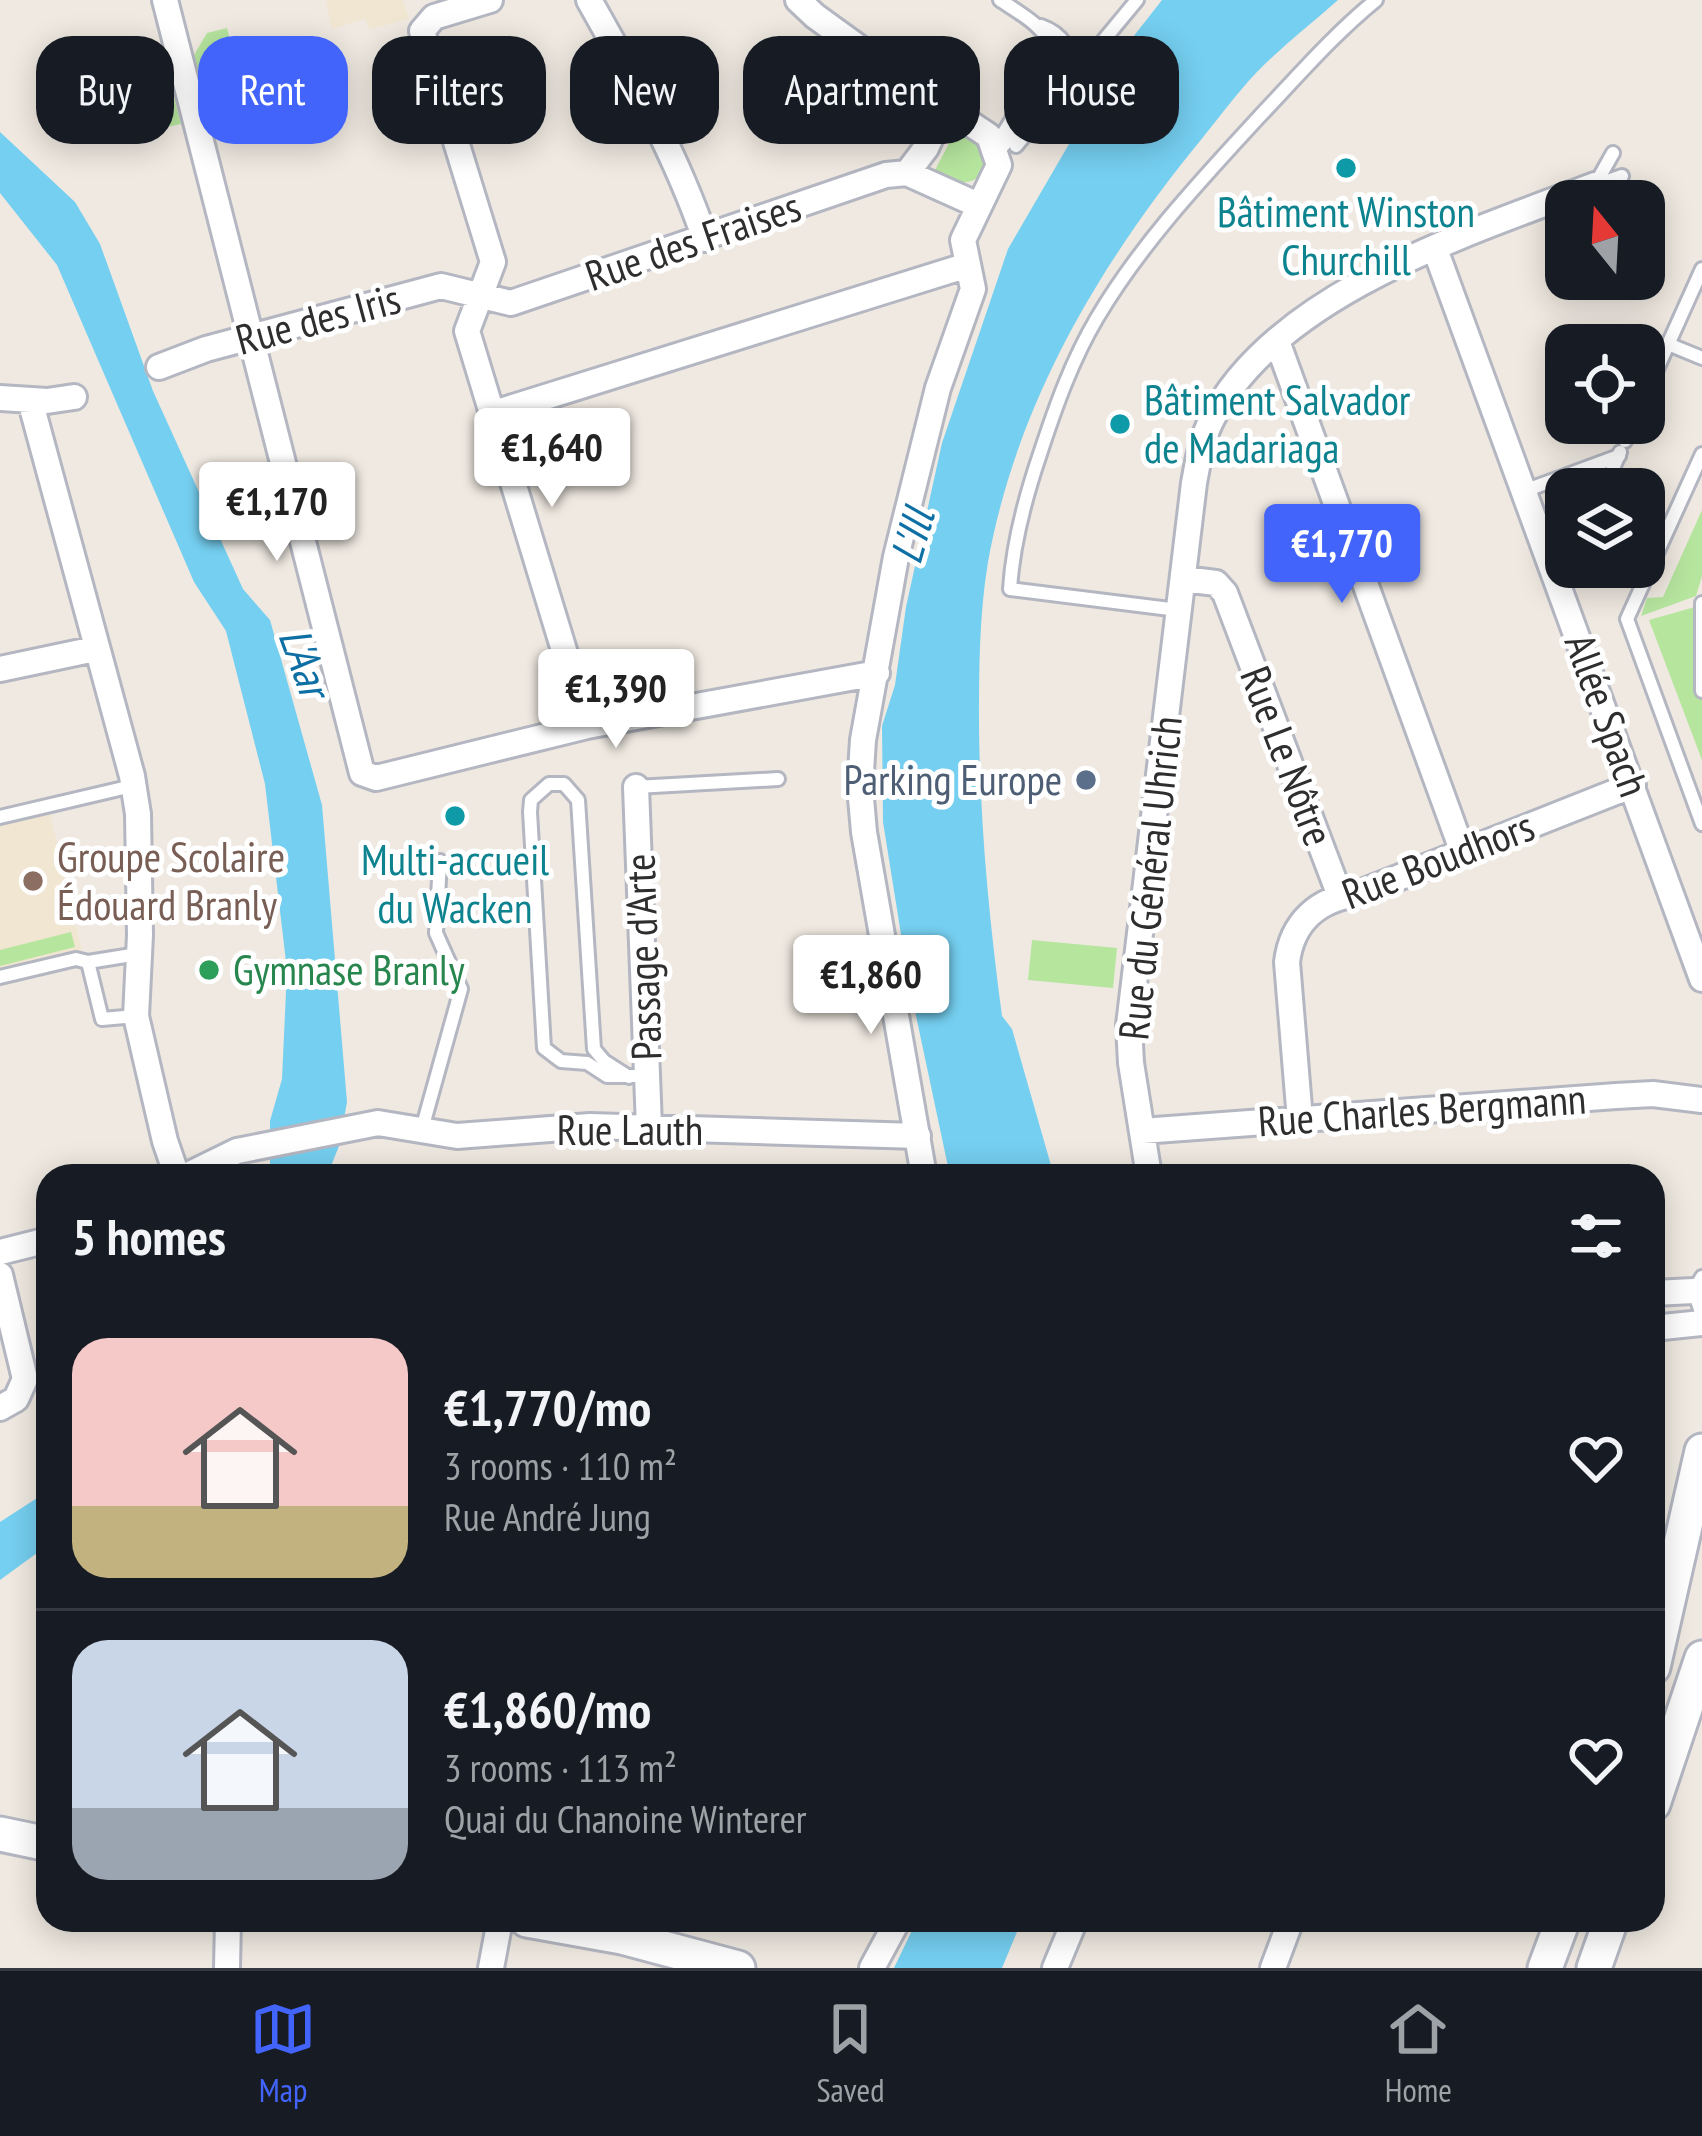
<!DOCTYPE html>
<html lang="en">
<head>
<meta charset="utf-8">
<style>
	:root { --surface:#171b24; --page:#242831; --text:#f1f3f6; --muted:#9ea1a6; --line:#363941; --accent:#4264fb }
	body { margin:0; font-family:"PT Sans Narrow",sans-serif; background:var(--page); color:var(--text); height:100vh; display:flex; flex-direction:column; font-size:45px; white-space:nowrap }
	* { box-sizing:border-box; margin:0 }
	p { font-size:39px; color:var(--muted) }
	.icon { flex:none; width:66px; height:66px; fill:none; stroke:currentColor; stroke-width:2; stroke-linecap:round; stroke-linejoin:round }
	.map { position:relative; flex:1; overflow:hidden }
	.side { position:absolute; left:36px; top:1164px; width:1629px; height:768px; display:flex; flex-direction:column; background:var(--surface); border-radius:36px; box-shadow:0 6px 30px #0003 }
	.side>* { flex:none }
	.banner { position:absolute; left:36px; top:36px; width:1632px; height:108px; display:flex; gap:24px }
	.needle { width:78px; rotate:342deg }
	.tools { position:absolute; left:1545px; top:180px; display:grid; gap:24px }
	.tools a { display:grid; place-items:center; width:120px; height:120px; border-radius:24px; background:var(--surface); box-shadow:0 6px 30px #0003; font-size:60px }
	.price { position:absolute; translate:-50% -102px; padding:0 27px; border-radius:12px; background:#fff; color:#222; font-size:39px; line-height:78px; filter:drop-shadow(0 3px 6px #0008) }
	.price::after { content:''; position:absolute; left:50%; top:72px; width:36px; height:27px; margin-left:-18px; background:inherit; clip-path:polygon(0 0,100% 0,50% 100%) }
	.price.on { background:var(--accent); color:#fff }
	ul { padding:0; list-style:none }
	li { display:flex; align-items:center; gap:36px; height:300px; padding:0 36px }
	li+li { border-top:3px solid var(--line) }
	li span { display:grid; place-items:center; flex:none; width:336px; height:240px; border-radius:36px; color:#555 }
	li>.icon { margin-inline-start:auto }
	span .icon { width:144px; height:144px; fill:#fffc; stroke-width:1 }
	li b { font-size:51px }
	h2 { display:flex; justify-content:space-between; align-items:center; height:144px; padding:0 36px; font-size:51px }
	.pill { padding:0 42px; border-radius:36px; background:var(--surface); box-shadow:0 6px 30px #0003; font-size:42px; line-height:108px }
	.pill.on { background:var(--accent); color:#fff }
	.tab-bar { display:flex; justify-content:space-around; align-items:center; height:168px; border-top:3px solid var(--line); background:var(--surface); font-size:33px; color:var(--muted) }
	.tab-bar a { display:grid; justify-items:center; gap:6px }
	.tab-bar .on { color:var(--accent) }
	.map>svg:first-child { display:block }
</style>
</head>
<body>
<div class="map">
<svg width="1702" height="1968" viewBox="0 0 1702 1968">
	<rect width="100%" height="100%" fill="#efe9e1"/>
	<!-- education -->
	<path fill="#f0e6d1" d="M326,0H403L409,19L370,29L365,19L332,29Z
		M47,800L82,950L0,971V811Z"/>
	<!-- green -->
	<path fill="#b6e59e" d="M227,28L247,107L208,116L194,55L207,33Z
		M143,49L165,63L181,124L148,131L129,52Z
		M955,132C972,141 989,147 985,169C970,191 955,181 934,172Z
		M1702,510V576L1696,596L1641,616L1647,598L1663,597Z
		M1702,605V760L1649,620Z
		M71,932L75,947L0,966V950Z
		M1032,940L1117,948L1113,988L1028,980Z"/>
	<!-- water -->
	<path fill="#75cff0" d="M1162,0H1338C1311,24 1281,47 1256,73C1238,92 1221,115 1204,136C1102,260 1017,401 988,562C979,616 979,671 979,726C980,824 989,918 1002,1016L1012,1029L1054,1176H950L908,978L883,822L882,726L895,685L906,607L942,443L1008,249L1126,46Z
		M0,132L75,202L100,244L153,391L243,589L270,620L322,805L347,1102L339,1146L327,1176H270V1121L282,1079L287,970L265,784L226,631L194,582L57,265L0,193Z
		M48,1491V1545L0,1580V1522Z
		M917,1920H1022L1002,1968H894Z"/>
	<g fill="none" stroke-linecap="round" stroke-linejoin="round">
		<!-- lane casing -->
		<g stroke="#b4b7c1" stroke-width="18">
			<path id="lane" d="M1003,146L1068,73C1076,51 1061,33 1041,26
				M1016,146L1137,0
				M995,147L1054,51C1045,26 1021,14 1000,0
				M1595,185L1613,153
				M1597,185L1622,176
				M1668,344L1702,358
				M1644,398L1702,269
				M1625,441L1633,423
				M1702,454L1627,619L1702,824
				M1604,489L1620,452
				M1524,491L1619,456
				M1702,603V691
				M1178,610L1010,589C1013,542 1025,498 1040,454C1055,408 1072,360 1097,318C1140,245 1201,180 1259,117C1297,77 1333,35 1376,0
				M636,787L778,779
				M0,817L132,786
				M88,962L102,1019L136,1016
				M0,977L76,959L88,962L138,954
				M629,1077L604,1061L594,1049L578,800L564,784H549L531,800L530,812L544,1048L561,1061L587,1063L607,1076H646
				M422,1129L461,989L436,933L440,861
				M1702,1277L1694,1291L1702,1315"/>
		</g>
		<!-- street casing -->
		<g stroke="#b4b7c1" stroke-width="30">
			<path id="street" d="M165,0L362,773L376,778L587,726L877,673
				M490,0L434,17L422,31L493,262L467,331L587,726
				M589,0C633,78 676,154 705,239
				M798,0L815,16L891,71L989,136L999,165L963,240L973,289L938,388L896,557L863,740L860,787L864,832L924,1176
				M945,107L926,148L907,173L978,205
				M1435,249L1702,979
				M1277,341L1462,850
				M159,367L206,349L441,286L511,303L886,175L907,173
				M0,398L47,401L74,397
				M30,400L132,776L138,814L140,935L136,1016L165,1141L177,1176
				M491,414L968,265
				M1183,579L1216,583L1225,593L1340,896
				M0,669L95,649
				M636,787L649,1127
				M1300,1120L1287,962C1292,922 1318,899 1357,894L1633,785
				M1142,1131L1616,1096L1653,1094L1702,1100
				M186,1176L237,1151L378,1123L457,1136L590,1126L918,1136
				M1149,1176L1131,1063L1129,1025L1194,483C1198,462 1201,441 1211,421C1274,294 1471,232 1595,185
				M0,1252L48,1240
				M0,1275L25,1379L16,1399L0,1408
				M1653,1293L1694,1291
				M1653,1328L1702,1323
				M227,1968L228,1920
				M491,1968L500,1920
				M872,1968L898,1920
				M1055,1968L1075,1920
				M1273,1968L1291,1920"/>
		</g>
		<!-- secondary casing -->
		<g stroke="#b4b7c1" stroke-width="39">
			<path id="secondary" d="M1653,1667L1702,1451
				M1653,1804L1702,1658
				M0,1834L48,1844
				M527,1920L622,1937L738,1968
				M1545,1968L1563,1920
				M1594,1968L1611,1920"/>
		</g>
		<!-- lane -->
		<use href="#lane" stroke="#fff" stroke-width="12"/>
		<!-- street -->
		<use href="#street" stroke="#fff" stroke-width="24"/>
		<!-- secondary -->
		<use href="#secondary" stroke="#fff" stroke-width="33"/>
	</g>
	<!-- markers -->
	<g fill="#0f9aa8" stroke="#fff" stroke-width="4.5">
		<circle cx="1346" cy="168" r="12"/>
		<circle cx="1120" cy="424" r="12"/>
		<circle cx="455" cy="816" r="12"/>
	</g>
	<circle fill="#5c6f8a" stroke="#fff" stroke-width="4.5" cx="1086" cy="780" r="12"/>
	<circle fill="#8d6e63" stroke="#fff" stroke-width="4.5" cx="33" cy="881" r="12"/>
	<circle fill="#2e9e5b" stroke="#fff" stroke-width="4.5" cx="209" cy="970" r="12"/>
	<g text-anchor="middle" stroke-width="10" stroke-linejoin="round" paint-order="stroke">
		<!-- culture labels -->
		<g font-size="42" fill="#0d838f" stroke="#fff">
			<text x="1346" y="227">Bâtiment Winston<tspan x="1346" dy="48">Churchill</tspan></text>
			<text x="1144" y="415" text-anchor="start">Bâtiment Salvador<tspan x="1144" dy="48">de Madariaga</tspan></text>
			<text x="455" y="875">Multi-accueil<tspan x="455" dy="48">du Wacken</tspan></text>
		</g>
		<!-- street labels -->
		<g font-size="42" fill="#2e2e2e" stroke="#fff">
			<text transform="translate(693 241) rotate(-19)" y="15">Rue des Fraises</text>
			<text transform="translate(318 319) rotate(-15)" y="15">Rue des Iris</text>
			<text transform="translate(1607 715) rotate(70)" y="15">Allée Spach</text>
			<text transform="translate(1287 756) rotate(69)" y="15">Rue Le Nôtre</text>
			<text transform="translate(1438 860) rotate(-21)" y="15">Rue Boudhors</text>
			<text transform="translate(1150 878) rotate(-84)" y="15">Rue du Général Uhrich</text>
			<text transform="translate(643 957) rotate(-92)" y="15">Passage d'Arte</text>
			<text transform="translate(1422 1110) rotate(-4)" y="15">Rue Charles Bergmann</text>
			<text x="630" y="1145">Rue Lauth</text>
		</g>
		<!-- service labels -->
		<g font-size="42" fill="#4e5e75" stroke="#fff" text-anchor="end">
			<text x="1062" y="795">Parking Europe</text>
		</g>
		<!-- education labels -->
		<g font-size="42" fill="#785e54" stroke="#fff" text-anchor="start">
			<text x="57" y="872">Groupe Scolaire<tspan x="57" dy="48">Édouard Branly</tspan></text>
		</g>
		<!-- leisure labels -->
		<g font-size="42" fill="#27864d" stroke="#fff" text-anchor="start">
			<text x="233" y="985">Gymnase Branly</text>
		</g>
		<!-- water labels -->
		<g font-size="45" font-style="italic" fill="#0d6fa3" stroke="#fff">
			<text transform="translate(912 536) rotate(-74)" y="16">L'Ill</text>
			<text transform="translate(305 662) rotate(70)" y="16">L'Aar</text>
		</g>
	</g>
</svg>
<div class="tools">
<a><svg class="needle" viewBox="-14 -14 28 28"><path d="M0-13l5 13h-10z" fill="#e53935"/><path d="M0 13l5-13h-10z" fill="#9ea1a6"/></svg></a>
<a><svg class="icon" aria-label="locate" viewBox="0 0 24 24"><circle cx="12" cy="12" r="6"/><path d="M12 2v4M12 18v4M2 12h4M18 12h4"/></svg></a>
<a><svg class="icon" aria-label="layers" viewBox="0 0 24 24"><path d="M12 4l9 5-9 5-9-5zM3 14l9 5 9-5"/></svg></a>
</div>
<b class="price" style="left:552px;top:510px">€1,640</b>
<b class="price" style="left:277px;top:564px">€1,170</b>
<b class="price on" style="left:1342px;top:606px">€1,770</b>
<b class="price" style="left:616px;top:751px">€1,390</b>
<b class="price" style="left:871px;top:1037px">€1,860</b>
<div class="banner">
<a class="pill">Buy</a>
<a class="pill on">Rent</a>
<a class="pill">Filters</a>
<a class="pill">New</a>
<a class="pill">Apartment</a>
<a class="pill">House</a>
</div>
<section class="side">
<h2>5 homes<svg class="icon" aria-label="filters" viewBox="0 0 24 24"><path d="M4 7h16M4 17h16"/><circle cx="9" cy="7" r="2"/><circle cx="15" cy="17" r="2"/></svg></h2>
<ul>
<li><span style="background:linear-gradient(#f6c9c9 70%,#c2b280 0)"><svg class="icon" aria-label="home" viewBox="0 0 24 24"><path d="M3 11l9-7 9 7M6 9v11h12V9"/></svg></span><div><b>€1,770/mo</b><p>3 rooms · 110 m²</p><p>Rue André Jung</p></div><svg class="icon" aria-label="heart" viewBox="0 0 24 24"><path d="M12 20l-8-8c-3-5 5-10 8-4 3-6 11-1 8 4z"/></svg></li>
<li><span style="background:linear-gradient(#c9d6e8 70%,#9aa5b1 0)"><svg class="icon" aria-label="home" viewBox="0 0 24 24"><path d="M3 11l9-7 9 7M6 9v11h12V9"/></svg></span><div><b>€1,860/mo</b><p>3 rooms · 113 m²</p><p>Quai du Chanoine Winterer</p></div><svg class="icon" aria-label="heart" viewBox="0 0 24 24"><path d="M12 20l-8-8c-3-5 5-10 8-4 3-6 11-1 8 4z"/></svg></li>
</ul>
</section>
</div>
<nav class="tab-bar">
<a class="on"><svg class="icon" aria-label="map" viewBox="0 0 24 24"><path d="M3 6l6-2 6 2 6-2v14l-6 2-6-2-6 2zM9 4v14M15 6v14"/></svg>Map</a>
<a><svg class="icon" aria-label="saved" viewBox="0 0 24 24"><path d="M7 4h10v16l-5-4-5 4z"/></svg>Saved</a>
<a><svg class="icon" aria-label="home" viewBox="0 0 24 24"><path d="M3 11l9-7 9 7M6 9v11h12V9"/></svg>Home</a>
</nav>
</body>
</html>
